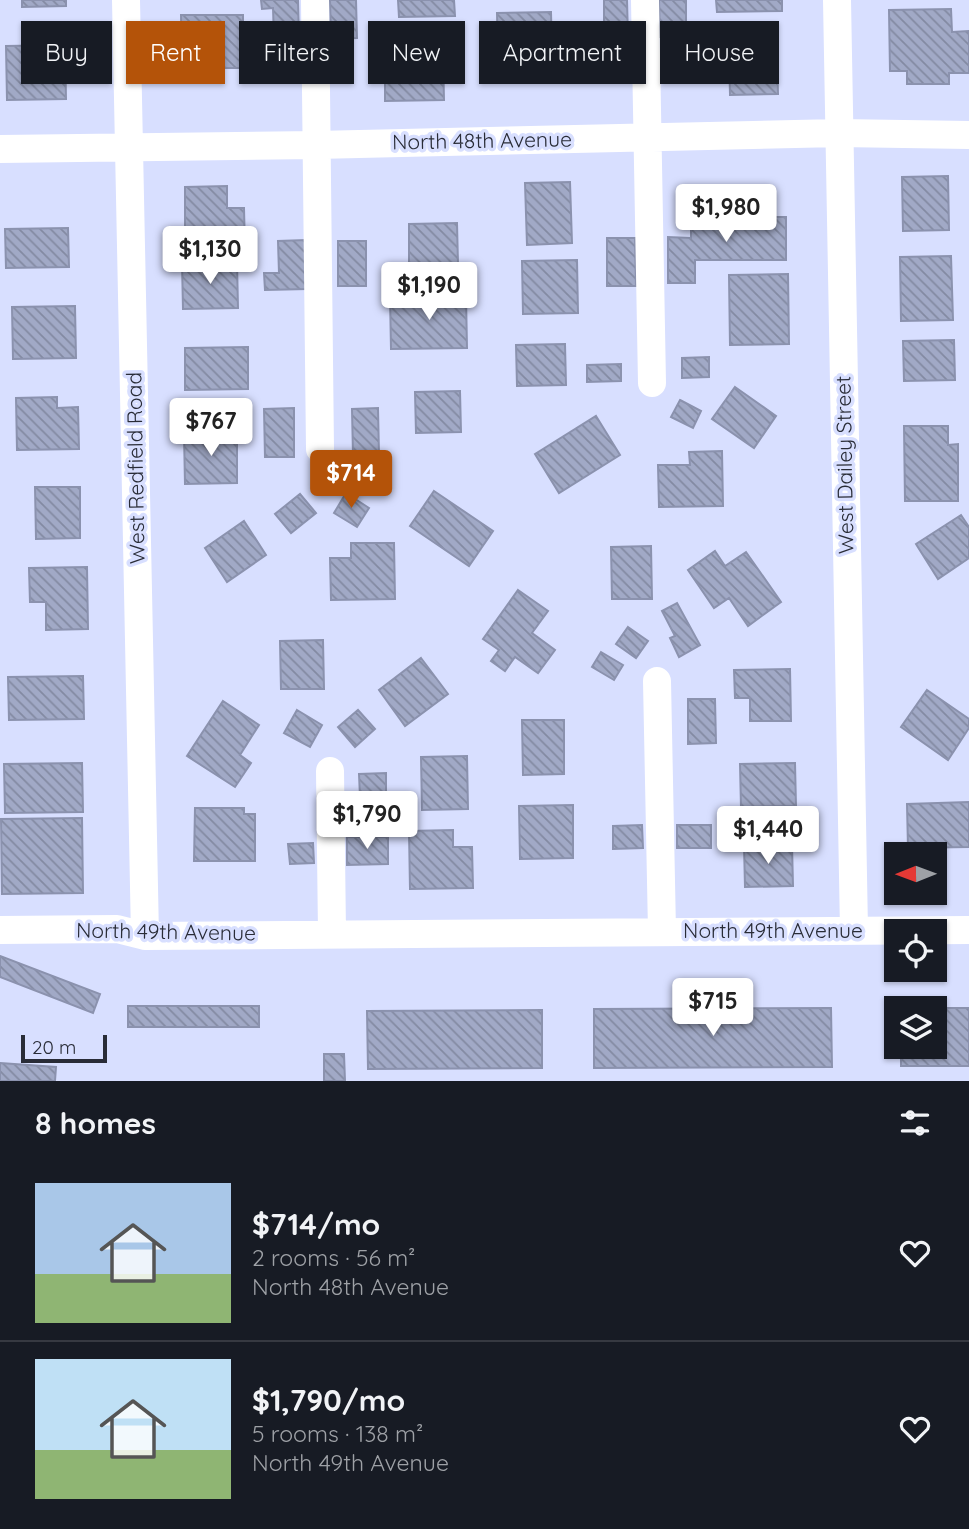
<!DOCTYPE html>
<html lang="en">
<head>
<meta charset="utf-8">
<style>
	:root { --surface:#171b24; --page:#242831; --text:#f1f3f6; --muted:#9ea1a6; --line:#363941; --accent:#b45309 }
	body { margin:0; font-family:Quicksand,sans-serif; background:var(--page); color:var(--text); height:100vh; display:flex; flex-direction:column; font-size:26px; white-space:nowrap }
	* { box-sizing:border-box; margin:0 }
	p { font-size:23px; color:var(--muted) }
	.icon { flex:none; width:38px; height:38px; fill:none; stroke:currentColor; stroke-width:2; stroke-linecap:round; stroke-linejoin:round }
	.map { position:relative; height:1081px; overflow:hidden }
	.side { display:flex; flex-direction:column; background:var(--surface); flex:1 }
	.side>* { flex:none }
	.guide { position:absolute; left:21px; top:21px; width:928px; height:63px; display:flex; gap:14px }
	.needle { width:46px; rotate:269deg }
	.fabs { position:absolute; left:884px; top:842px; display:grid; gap:14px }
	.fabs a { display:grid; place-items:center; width:63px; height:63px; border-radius:0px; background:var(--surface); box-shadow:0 2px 5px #0004; font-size:35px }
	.scale { position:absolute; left:21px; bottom:18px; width:86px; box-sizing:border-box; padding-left:7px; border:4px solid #292c37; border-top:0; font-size:19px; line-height:24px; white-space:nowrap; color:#292c37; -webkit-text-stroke:5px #d8dfff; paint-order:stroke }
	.price { position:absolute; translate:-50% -60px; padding:0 16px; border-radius:7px; background:#fff; color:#222; font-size:23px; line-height:46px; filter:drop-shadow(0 2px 4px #0008) }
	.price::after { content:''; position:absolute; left:50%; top:42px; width:21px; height:16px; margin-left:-10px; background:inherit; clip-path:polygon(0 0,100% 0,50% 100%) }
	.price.active { background:var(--accent); color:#fff }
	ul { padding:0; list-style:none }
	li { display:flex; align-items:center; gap:21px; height:175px; padding:0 35px }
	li+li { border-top:2px solid var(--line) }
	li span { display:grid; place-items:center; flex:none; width:196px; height:140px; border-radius:0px; color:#555 }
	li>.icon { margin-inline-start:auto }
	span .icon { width:84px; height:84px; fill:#fffc; stroke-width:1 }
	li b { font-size:30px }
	h2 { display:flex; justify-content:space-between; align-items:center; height:84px; padding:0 35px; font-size:30px }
	.pill { padding:0 24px; border-radius:0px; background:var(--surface); box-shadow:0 2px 5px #0004; font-size:24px; line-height:63px }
	.pill.active { background:var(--accent); color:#fff }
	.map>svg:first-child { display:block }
</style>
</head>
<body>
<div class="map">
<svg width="969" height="1081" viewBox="0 0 969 1081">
	<defs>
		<pattern id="building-back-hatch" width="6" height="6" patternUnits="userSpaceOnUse" patternTransform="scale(1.75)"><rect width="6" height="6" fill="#a1a9c6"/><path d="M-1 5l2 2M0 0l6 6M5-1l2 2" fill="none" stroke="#838aa2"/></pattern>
	</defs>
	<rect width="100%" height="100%" fill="#d8dfff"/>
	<!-- building -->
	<path fill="url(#building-back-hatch)" stroke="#8b92ae" stroke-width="2" d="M22,0H66V6L22,7Z
		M261,0H298L299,39H274L273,8L262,9Z
		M330,0H356L357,38L331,39Z
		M398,0H454L455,16L399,17Z
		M604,0H627L628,37H604Z
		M659,0H686V37H660Z
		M716,0H782V11L717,12Z
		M951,9L952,32L969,31V73H949V84H907V71H890L889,10Z
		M551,12L552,56L498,57L497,13Z
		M181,15H243V68H182Z
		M65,45L66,99L7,100L6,46Z
		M777,51L778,94L730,95L729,52Z
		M443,54L444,100L385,101V55Z
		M948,176L949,230L903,231L902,177Z
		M570,182L572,243L527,245L525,183Z
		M227,186V208H244L245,249L211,250V237H185V187Z
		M729,217H786V260H695V283H668V237L691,238V218L729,219Z
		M457,223L458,264L409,265V224Z
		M68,228L69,267L6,268L5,229Z
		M607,238H635L636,286H607Z
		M306,240L307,289L265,290L264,273H279L278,241Z
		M338,241H366V286H338Z
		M951,256L953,320L901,321L900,257Z
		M577,260L578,313L523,314L522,261Z
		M237,262L238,308L183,309L182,263Z
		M788,274L789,344L730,345L729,275Z
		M466,296L467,348L391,349L390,297Z
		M75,306L76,358L13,359L12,307Z
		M954,340L955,380L904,381L903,341Z
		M565,344L566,385L517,386L516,345Z
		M248,347V389L185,390V348Z
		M709,357V377L682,378V358Z
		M621,364V381L587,382V365Z
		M735,387L776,416L754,448L712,419Z
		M460,391L461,432L416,433L415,392Z
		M57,397V408L78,407L79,449L17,450L16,398Z
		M680,400L701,411L693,428L671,417Z
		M294,408V457H265L264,409Z
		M378,408L379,455H353L352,409Z
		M596,416L620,455L559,493L535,454Z
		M904,426H948V445L958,444V501H905Z
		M237,433V483L185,484L184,434Z
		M722,451L723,506L659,507L658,465H690L689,452Z
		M35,487H80V538L36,539Z
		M434,491L493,531L469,566L410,526Z
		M346,493L369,508L357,527L334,513Z
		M300,494L316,513L291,533L275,514Z
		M961,515L969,527V558L938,579L916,544Z
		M244,521L266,555L227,582L205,548Z
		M351,543H394L395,599L331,600L330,558H351Z
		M651,546L652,599H612L611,547Z
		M715,551L725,566L746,552L781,602L748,626L729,598L714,608L688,570Z
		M87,567L88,629L46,630V602H30L29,568Z
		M518,590L548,611L532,633L555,650L538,673L515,657L505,671L491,661L499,650L483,639Z
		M677,603L700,645L679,657L670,638L675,636L662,611Z
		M628,627L648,641L636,658L616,644Z
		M323,640L324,689H281L280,641Z
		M601,652L623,665L614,680L592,667Z
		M421,658L448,694L405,726L379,690Z
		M790,669L791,721H750V698H735L734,670Z
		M83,676L84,719L9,720L8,677Z
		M927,690L969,719V728L948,760L901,727Z
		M688,699H715L716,743L688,744Z
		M223,701L259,725L240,755L251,763L235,787L187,756Z
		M297,710L322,725L310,747L284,733Z
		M358,710L375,729L355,747L338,727Z
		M522,720H564V774L523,775Z
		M467,756L468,809L422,810L421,757Z
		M82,763L83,812L5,813L4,764Z
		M795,763L796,806L741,807L740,764Z
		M386,773V796L360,797L359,774Z
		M969,802V847L908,848L907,804Z
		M573,805V858L520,859L519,806Z
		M195,808H244V814H255V861H194Z
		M82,818L83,893L2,894L1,819Z
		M642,825L643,848L613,849V826Z
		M677,825H711V848H677Z
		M453,830V847H472L473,888L410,889L409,831Z
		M347,837H388V864L347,865Z
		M313,843L314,863L290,864L288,844Z
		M744,845H792L793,886L745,887Z
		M0,956L100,994L93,1013L0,977Z
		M128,1006H259V1027H128Z
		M831,1008L832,1067L594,1068V1009Z
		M934,1008H969V1066H901V1046H934Z
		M542,1010V1068L368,1069L367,1011Z
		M324,1054H344L345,1081H324Z
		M0,1063L56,1067L55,1081H0Z"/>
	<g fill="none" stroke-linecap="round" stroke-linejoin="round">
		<!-- minor -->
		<path stroke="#fff" stroke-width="28" d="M126,0L145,936
			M315,0L320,449
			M645,0L652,383
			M837,0L854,930
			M0,149L316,145L839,133L969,135
			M657,681L662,931
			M330,771L332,933
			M0,930L117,929L145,936L969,930"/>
	</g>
	<g text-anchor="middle" stroke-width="7" stroke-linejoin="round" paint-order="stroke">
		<!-- street labels -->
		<g font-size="21" fill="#292c37" stroke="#d8dfff">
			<text transform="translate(482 141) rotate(-1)" y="7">North 48th Avenue</text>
			<text transform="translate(845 465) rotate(-91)" y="7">West Dailey Street</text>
			<text transform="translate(136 468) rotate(-91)" y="7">West Redfield Road</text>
			<text x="773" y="938">North 49th Avenue</text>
			<text transform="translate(166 932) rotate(1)" y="7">North 49th Avenue</text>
		</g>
	</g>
</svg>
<div class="fabs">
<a><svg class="needle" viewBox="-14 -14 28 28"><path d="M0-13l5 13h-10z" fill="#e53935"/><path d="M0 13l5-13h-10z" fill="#9ea1a6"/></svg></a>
<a><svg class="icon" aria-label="locate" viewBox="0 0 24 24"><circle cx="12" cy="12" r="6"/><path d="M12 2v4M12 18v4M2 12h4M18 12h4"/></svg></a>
<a><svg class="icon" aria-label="layers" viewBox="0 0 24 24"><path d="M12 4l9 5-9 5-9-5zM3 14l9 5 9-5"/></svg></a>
</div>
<div class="scale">20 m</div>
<b class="price" style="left:726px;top:244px">$1,980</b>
<b class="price" style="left:210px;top:286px">$1,130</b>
<b class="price" style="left:429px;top:322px">$1,190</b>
<b class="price" style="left:211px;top:458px">$767</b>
<b class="price active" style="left:351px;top:510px">$714</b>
<b class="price" style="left:367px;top:851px">$1,790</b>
<b class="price" style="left:768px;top:866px">$1,440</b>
<b class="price" style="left:713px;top:1038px">$715</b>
<div class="guide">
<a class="pill">Buy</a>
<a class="pill active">Rent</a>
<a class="pill">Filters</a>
<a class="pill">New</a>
<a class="pill">Apartment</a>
<a class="pill">House</a>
</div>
</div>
<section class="side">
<h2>8 homes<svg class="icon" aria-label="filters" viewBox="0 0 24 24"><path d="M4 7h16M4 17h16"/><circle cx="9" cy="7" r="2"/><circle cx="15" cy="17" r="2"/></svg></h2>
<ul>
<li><span style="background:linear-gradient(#a9c7e8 65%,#8fb573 0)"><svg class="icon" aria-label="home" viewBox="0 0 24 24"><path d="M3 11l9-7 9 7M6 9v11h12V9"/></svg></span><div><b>$714/mo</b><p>2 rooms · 56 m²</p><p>North 48th Avenue</p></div><svg class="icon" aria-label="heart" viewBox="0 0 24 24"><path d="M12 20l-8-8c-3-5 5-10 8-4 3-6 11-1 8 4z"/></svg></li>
<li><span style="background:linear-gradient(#bfe0f5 65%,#8fb573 0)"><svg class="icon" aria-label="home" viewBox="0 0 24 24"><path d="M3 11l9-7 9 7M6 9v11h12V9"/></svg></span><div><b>$1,790/mo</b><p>5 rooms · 138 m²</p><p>North 49th Avenue</p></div><svg class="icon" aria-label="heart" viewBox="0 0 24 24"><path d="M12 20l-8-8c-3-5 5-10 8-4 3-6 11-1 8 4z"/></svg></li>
</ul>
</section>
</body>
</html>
